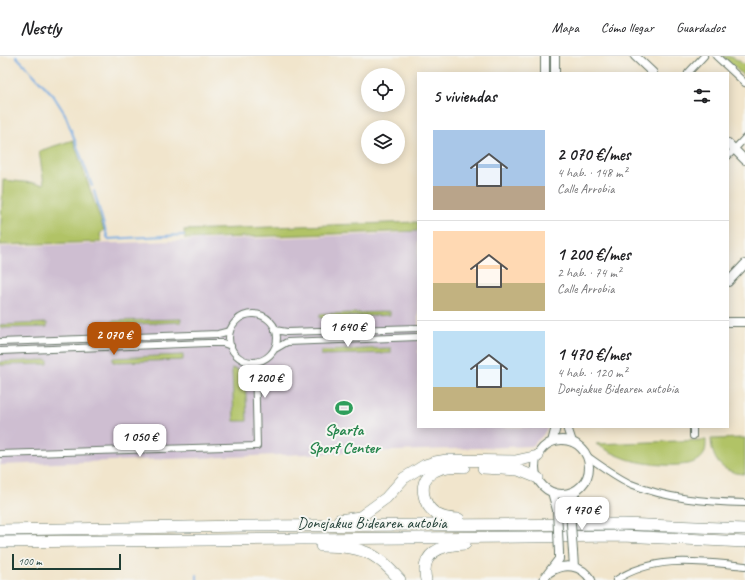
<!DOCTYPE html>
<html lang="es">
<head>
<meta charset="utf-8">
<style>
	:root { --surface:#fff; --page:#f2f2f2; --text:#202124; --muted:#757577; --line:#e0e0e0; --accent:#b45309 }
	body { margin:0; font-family:Caveat,sans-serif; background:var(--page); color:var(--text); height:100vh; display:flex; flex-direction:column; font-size:15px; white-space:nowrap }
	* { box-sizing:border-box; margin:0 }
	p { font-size:13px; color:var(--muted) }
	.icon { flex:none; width:22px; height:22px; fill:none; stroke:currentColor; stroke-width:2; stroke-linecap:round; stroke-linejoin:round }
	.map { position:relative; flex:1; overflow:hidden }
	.sheet { position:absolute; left:417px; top:16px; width:312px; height:356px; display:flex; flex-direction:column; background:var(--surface); border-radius:0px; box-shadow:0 2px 10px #0003 }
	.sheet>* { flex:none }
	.buttons { position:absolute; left:361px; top:12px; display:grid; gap:8px }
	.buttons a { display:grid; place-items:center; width:44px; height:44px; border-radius:50%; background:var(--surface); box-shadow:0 2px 10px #0003; font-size:20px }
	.scale { position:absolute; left:12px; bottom:10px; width:109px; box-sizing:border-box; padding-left:4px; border:2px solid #1f3d34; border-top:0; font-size:11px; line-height:14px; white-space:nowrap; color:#1f3d34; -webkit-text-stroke:3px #f6f6f2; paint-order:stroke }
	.price { position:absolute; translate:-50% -34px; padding:0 9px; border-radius:8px; background:#fff; color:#222; font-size:13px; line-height:26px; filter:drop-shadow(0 1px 2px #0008) }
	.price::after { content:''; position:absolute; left:50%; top:24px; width:12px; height:9px; margin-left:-6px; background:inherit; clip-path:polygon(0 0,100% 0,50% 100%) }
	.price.selected { background:var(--accent); color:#fff }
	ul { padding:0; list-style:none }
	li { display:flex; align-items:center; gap:12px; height:100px; padding:0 16px }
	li+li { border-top:1px solid var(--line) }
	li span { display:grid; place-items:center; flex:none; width:112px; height:80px; border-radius:0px; color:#555 }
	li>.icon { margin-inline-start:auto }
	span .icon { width:48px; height:48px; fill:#fffc; stroke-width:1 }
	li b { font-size:17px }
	h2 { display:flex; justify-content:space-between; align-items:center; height:48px; padding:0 16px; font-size:17px }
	header { display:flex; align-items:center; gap:24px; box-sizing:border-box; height:56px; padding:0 20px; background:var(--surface); border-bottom:1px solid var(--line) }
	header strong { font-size:19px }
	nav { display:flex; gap:22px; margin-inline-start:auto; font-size:14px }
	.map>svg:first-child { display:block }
</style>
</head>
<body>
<header>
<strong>Nestly</strong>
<nav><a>Mapa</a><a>Cómo llegar</a><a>Guardados</a></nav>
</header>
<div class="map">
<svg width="745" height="524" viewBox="0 0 745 524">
	<rect width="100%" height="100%" fill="#f6f6f2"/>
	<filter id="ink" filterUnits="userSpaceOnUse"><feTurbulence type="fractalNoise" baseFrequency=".025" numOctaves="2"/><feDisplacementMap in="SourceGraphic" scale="8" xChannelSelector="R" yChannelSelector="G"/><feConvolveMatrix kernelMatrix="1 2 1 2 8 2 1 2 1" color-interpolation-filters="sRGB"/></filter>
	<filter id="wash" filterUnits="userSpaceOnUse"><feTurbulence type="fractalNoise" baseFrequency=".012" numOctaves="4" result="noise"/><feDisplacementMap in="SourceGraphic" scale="16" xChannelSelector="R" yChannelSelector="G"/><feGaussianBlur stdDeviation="0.9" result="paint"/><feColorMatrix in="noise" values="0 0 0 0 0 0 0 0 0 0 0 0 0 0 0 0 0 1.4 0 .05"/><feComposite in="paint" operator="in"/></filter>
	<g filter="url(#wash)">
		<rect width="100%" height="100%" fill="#f1e5cc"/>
		<!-- industrial -->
		<path fill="#cebed1" d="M418,175V371H548L543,379L532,390L0,409V191L390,178Z"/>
		<!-- green -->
		<path fill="#b1c366" stroke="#68804d" d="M722,0C732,0 738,3 745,10V21Z
			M73,84L104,174L100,178L102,186L0,189L3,124L44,128L39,95Z
			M418,166V175L185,183L184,174Z
			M390,256V259L320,262V258Z
			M181,263V266L112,269V265Z
			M47,267V271L0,272V269Z
			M391,292V297L321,299V295Z
			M183,299V304L113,306V302Z
			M48,304V308L0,309V306Z
			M232,312L245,317L247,365H234Z
			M745,382V418C723,417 712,406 711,383Z
			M706,384C706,390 706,397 702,401C691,415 642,408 627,403C616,399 606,394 596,388Z"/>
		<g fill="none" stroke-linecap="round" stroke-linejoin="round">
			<!-- stream -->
			<path stroke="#74aae2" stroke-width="2" d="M16,0L53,39L65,58L92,130
				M94,135L108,183L184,179
				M197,524V519"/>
		</g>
	</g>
	<g filter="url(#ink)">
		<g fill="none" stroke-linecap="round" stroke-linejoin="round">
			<!-- street casing -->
			<g stroke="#687869" stroke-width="8">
				<path id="street" d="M716,0L745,27
					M688,17L704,0
					M728,100L745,82
					M229 282a24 24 0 1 1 48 0a24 24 0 1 1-48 0Z
					M275,274L287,276L418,272
					M0,286L218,278L230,275
					M275,293L287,286L418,281
					M0,295L208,287H223L231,290
					M693,371V380
					M0,398L257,390L255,306
					M587,400C601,410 616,421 631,428C667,443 706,446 745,447
					M616,524C656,498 700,506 745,510"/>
			</g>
			<!-- secondary casing -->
			<g stroke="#687869" stroke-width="10">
				<path id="secondary" d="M545,0V17
					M555,0V17
					M635,0L653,17
					M728,87L745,104
					M728,226L745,208
					M728,266H745
					M567,371L572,386
					M535 411a27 27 0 1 1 54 0a27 27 0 1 1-54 0Z
					M552,386L556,371
					M552,436L557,454
					M570,454L573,440L577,434
					M573,496L574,511
					M550,516C564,507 581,508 591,524
					M543,524L559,503V496"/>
			</g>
			<!-- highway casing -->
			<g stroke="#687869" stroke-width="12">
				<path id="highway" d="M483,412L518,414L538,422
					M459,463C450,463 442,462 435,457C424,449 419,431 428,420C437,411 453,410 464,411
					M339,464L360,461L386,442L404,422L425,409L435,406L447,404L515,405L538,400
					M0,474L246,470L623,468L745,473
					M0,486L622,480L745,486
					M321,490C337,490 358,491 372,499C383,505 392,515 400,524
					M426,524C420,496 441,489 465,488"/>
			</g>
			<!-- street -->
			<use href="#street" stroke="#fff" stroke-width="6"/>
			<!-- secondary -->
			<use href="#secondary" stroke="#fff" stroke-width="8"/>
			<!-- highway -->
			<use href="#highway" stroke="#fff" stroke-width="11"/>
			<!-- secondary-bridge casing -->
			<g stroke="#687869" stroke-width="10" stroke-linecap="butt">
				<path id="secondary-bridge" d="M557,454L559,496
					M570,454L573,496"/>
			</g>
			<!-- secondary-bridge -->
			<use href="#secondary-bridge" stroke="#fff" stroke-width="8"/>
		</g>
	</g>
	<!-- icons -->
	<defs>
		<g id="stadium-bare" transform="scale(1.38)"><path d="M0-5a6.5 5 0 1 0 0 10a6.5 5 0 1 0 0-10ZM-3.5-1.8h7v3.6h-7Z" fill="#2e9e5b" stroke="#f6f6f2" stroke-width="2.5" paint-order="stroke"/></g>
	</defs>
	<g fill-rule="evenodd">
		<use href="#stadium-bare" x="344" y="352"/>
	</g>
	<g text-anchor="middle" stroke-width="4" stroke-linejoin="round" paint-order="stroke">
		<!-- leisure labels -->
		<g font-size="16" font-weight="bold" fill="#27864d" stroke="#f6f6f2">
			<text x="344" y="379">Sparta<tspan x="344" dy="18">Sport Center</tspan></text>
		</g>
		<!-- street labels -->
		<g font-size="16" fill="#1f3d34" stroke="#f6f6f2">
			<text x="372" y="472">Donejakue Bidearen autobia</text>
		</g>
	</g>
</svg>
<div class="buttons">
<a><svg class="icon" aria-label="locate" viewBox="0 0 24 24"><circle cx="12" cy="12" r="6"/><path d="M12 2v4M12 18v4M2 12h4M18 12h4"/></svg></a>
<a><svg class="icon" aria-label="layers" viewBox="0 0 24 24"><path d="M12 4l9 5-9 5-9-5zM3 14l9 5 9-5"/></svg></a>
</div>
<div class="scale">100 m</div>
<b class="price" style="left:348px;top:292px">1 640 €</b>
<b class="price selected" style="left:114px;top:300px">2 070 €</b>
<b class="price" style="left:265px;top:343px">1 200 €</b>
<b class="price" style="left:140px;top:402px">1 050 €</b>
<b class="price" style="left:582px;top:475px">1 470 €</b>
<section class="sheet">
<h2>5 viviendas<svg class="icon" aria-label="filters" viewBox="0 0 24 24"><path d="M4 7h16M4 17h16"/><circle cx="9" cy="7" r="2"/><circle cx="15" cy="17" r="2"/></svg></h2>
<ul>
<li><span style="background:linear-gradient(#a9c7e8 70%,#b9a48a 0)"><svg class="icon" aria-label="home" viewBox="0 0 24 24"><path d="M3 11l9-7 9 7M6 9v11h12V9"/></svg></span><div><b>2 070 €/mes</b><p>4 hab. · 148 m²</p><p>Calle Arrobia</p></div></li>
<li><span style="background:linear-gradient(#ffd9b3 65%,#c2b280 0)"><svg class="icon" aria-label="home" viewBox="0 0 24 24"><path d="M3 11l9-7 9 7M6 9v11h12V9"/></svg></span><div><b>1 200 €/mes</b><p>2 hab. · 74 m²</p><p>Calle Arrobia</p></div></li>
<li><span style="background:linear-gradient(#bfe0f5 70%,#c2b280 0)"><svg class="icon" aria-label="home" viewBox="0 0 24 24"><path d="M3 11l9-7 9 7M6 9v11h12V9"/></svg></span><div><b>1 470 €/mes</b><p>4 hab. · 120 m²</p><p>Donejakue Bidearen autobia</p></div></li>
</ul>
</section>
</div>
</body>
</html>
